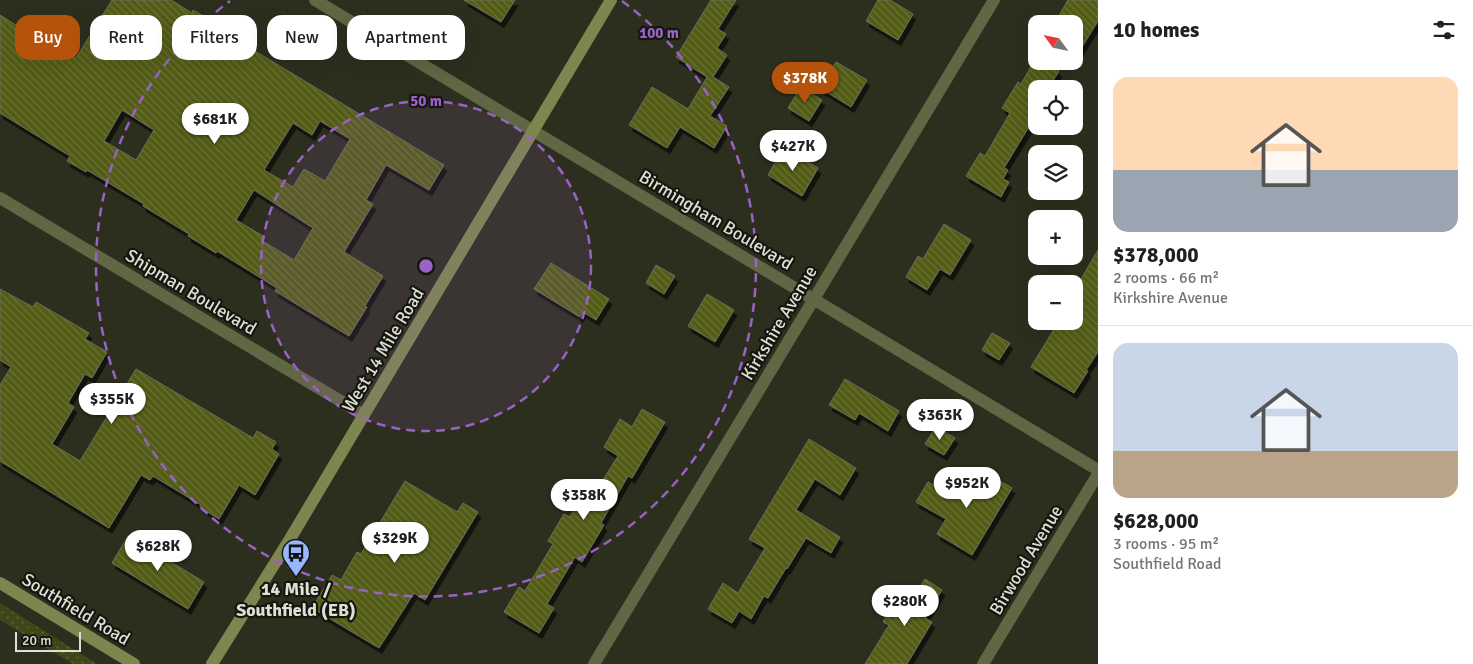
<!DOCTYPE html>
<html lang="en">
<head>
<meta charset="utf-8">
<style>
	:root { --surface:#fff; --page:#f6f6f6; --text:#202124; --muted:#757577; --line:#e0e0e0; --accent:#b45309 }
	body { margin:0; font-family:Signika,sans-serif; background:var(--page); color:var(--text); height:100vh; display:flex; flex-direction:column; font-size:19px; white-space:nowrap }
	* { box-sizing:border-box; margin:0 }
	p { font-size:16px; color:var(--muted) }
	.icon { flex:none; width:28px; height:28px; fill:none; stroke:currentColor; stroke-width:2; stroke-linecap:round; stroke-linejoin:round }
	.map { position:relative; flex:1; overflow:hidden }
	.details { display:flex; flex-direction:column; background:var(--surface); width:375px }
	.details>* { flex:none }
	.banner { position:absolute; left:15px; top:15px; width:475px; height:45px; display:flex; gap:10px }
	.needle { width:32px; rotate:303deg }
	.buttons { position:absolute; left:1028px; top:15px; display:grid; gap:10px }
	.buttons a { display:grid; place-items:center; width:55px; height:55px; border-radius:10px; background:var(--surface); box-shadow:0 5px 20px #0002; font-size:25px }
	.scale { position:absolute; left:15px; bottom:12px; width:66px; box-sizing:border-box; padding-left:5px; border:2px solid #dee0d6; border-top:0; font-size:14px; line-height:18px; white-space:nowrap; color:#dee0d6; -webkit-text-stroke:4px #15170f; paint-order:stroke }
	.price { position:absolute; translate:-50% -42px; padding:0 11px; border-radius:18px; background:#fff; color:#222; font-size:16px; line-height:32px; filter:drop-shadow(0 1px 2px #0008) }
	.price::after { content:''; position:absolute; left:50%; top:30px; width:15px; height:11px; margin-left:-8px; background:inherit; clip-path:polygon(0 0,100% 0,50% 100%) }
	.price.active { background:var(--accent); color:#fff }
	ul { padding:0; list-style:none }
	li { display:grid; align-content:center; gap:10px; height:265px; padding:0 15px }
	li+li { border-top:1px solid var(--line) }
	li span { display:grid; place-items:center; height:155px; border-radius:15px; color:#555 }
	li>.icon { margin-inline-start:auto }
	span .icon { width:90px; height:90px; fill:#fffc; stroke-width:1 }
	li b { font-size:21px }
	h2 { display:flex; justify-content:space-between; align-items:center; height:60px; padding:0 15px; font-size:21px }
	.pill { padding:0 18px; border-radius:15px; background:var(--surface); box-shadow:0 5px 20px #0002; font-size:18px; line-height:45px }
	.pill.active { background:var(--accent); color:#fff }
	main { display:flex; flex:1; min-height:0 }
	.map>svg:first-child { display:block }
</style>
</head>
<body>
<main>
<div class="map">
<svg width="1098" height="664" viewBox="0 0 1098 664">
	<defs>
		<pattern id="grass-dots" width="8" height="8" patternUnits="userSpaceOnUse" patternTransform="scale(1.25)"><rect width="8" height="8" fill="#404618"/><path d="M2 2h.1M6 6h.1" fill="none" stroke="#5b6039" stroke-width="1.8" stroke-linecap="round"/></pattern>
		<pattern id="building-back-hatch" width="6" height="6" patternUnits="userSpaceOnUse" patternTransform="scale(1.25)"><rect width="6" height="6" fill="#535b15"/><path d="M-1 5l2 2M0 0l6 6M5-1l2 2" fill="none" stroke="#6b7236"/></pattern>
		<filter id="shadow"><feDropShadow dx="3" dy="5.5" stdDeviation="0" flood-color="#0009"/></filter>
	</defs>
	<rect width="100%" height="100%" fill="#2d2f1e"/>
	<!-- grass -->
	<path fill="url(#grass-dots)" d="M0,603L97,664H73L0,620Z"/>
	<!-- building -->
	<path fill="url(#building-back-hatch)" stroke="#6b6e5b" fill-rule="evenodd" filter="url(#shadow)" d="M112,0H171L192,13L193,10L222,27L220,30L444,165L429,190L386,165L366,200L373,204L344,252L383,276L365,306L367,307L349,336L275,291L277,288L217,251L216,253L188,236L189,234L143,206L144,204L87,170L86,172L67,161L70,156L0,113V15L30,34L31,31L76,58ZM122,110L154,130L136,160L104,141ZM320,121L350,139L325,181L304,169L293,187L264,170L293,123L312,135ZM254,190L313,228L294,260L261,240L263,236L236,220Z
		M464,0H515L501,22Z
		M711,0H736L718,29L726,34L717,48L727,55L713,77L729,87L710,116L727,126L714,148L680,127L667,148L629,125L652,87L688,109L707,77L676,57Z
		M878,0H890L913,14L898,40L866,21Z
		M1068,0H1098V21L1074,60V24H1054Z
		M1036,58V61H1042L1059,71L1048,89H1036V129L1030,125L1004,168L1008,170L1003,179L1009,182L1001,197L966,176L980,153L985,156L1010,113L1002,108L1018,82L1021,84Z
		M836,62L867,80L851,107L820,88Z
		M801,87L822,100L809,121L788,108Z
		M784,147L818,168L802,196L768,175Z
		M944,224L971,240L950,275L940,269L927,290L906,277L918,256L923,259Z
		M1098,250V352L1086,370L1088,371L1074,393L1031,367L1059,321H1074V291Z
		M551,263L609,299L596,320L583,312L580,317L534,289Z
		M656,265L675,276L664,294L646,283Z
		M0,289L33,307L36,302L67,320L89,333L85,339L107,352L92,378L85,374L68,403L74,407L52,444L80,461L136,369L253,438L257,431L276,442L272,449L279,454L255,495L239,485L219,519L200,507L201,505L153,476L150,480L141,475L109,528L0,461V385L11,367L0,360Z
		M707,294L734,310L715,342L688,326Z
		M992,333L1010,343L999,360L982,350Z
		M845,379L899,411L888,431L859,413L855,420L829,405Z
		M642,409L665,422L632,478L628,476L601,523L604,525L582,562L575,557L547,604L554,608L539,633L504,612L519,587L525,591L553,544L548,541L564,514L570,517L586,490L590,493L592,489L596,491L618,456L604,447L620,419L632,427Z
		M936,427L955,438L944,455L925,444Z
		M809,439L856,468L840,495L815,479L796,510L840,537L831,553L806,538L787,569L786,568L768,598L764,596L751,619L739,611L732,623L708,609L723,583L738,593L765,548L749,539Z
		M978,468L1012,488L972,555L937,534L946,519L916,502L928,482L959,500Z
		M405,481L457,512L463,503L478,512L425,600L414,593L379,648L312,608L332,575L341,580L357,552L361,554Z
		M128,536L204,582L188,609L112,563Z
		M925,579L942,590L925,618L932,622L907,664H865L889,625L883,622L895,600L905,606L913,594L915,595Z"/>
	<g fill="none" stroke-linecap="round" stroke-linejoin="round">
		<!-- street -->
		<path stroke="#616744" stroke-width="12" d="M315,0L1098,470
			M0,198L364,415
			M594,664L994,0
			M983,664L1098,474"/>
		<!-- secondary -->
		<path stroke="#7e864f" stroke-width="12" d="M0,583L134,664
			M212,664L290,539L611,0"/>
	</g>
	<!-- distance rings -->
	<circle cx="426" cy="266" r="165" fill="#9962c6" fill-opacity=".12"/>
	<g fill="none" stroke="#9962c6" stroke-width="2.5" stroke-dasharray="9 6">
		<circle cx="426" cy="266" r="165"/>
		<path d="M622 1A330 330 0 1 1 230 1"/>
	</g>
	<!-- icons -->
	<defs>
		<g id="bus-pin" transform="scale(1.4375)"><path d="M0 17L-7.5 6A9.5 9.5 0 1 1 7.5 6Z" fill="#96b6fd" stroke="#15170f"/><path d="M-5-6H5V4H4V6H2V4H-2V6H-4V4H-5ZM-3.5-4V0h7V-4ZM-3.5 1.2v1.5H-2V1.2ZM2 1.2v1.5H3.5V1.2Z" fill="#111"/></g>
	</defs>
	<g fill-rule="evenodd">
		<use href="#bus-pin" x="296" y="553"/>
	</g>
	<g text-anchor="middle" stroke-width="4.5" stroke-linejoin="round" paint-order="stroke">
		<!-- street labels -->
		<g font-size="18" fill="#dee0d6" stroke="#15170f">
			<text transform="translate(716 220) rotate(31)" y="6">Birmingham Boulevard</text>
			<text transform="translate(191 292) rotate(31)" y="6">Shipman Boulevard</text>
			<text transform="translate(779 323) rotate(-59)" y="6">Kirkshire Avenue</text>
			<text transform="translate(383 350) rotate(-59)" y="6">West 14 Mile Road</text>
			<text transform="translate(1026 560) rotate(-59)" y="6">Birwood Avenue</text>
			<text transform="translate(76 609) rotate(31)" y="6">Southfield Road</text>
		</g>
		<!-- poi labels -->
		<g font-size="18" font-weight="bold" fill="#dee0d6" stroke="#15170f">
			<text x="296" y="595">14 Mile /<tspan x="296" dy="21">Southfield (EB)</tspan></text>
		</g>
	</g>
	<circle cx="426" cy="266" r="8" fill="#9962c6" stroke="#15170f" stroke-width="2.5"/>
	<g font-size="15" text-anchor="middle" font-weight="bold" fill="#9962c6" stroke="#15170f" stroke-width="4.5" stroke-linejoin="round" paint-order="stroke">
		<text x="659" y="38">100 m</text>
		<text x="426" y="106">50 m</text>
	</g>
</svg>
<div class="buttons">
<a><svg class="needle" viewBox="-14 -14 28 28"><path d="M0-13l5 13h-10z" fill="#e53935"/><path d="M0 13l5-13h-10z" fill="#757577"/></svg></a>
<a><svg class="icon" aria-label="locate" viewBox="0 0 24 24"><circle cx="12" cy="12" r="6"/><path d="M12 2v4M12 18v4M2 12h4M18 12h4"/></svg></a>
<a><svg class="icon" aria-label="layers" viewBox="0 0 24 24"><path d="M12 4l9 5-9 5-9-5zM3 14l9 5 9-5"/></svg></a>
<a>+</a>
<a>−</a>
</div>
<div class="scale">20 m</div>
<b class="price active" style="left:805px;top:104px">$378K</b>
<b class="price" style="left:215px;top:145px">$681K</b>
<b class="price" style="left:793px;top:172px">$427K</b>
<b class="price" style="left:112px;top:425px">$355K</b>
<b class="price" style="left:940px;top:441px">$363K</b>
<b class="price" style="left:967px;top:509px">$952K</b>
<b class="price" style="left:584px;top:521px">$358K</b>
<b class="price" style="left:395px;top:564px">$329K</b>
<b class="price" style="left:158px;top:572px">$628K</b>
<b class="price" style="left:905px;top:627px">$280K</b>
<div class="banner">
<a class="pill active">Buy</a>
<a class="pill">Rent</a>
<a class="pill">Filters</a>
<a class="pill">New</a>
<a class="pill">Apartment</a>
</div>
</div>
<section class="details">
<h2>10 homes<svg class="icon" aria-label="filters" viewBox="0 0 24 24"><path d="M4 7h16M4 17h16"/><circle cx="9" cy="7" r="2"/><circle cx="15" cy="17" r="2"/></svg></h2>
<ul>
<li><span style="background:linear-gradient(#ffd9b3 60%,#9aa5b1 0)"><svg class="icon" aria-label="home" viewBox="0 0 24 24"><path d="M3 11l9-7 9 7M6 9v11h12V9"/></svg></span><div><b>$378,000</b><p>2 rooms · 66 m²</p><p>Kirkshire Avenue</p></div></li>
<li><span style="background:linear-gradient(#c9d6e8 70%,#b9a48a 0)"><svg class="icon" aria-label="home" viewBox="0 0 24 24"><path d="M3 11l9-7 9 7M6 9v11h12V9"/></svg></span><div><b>$628,000</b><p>3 rooms · 95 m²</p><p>Southfield Road</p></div></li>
</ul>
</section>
</main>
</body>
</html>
